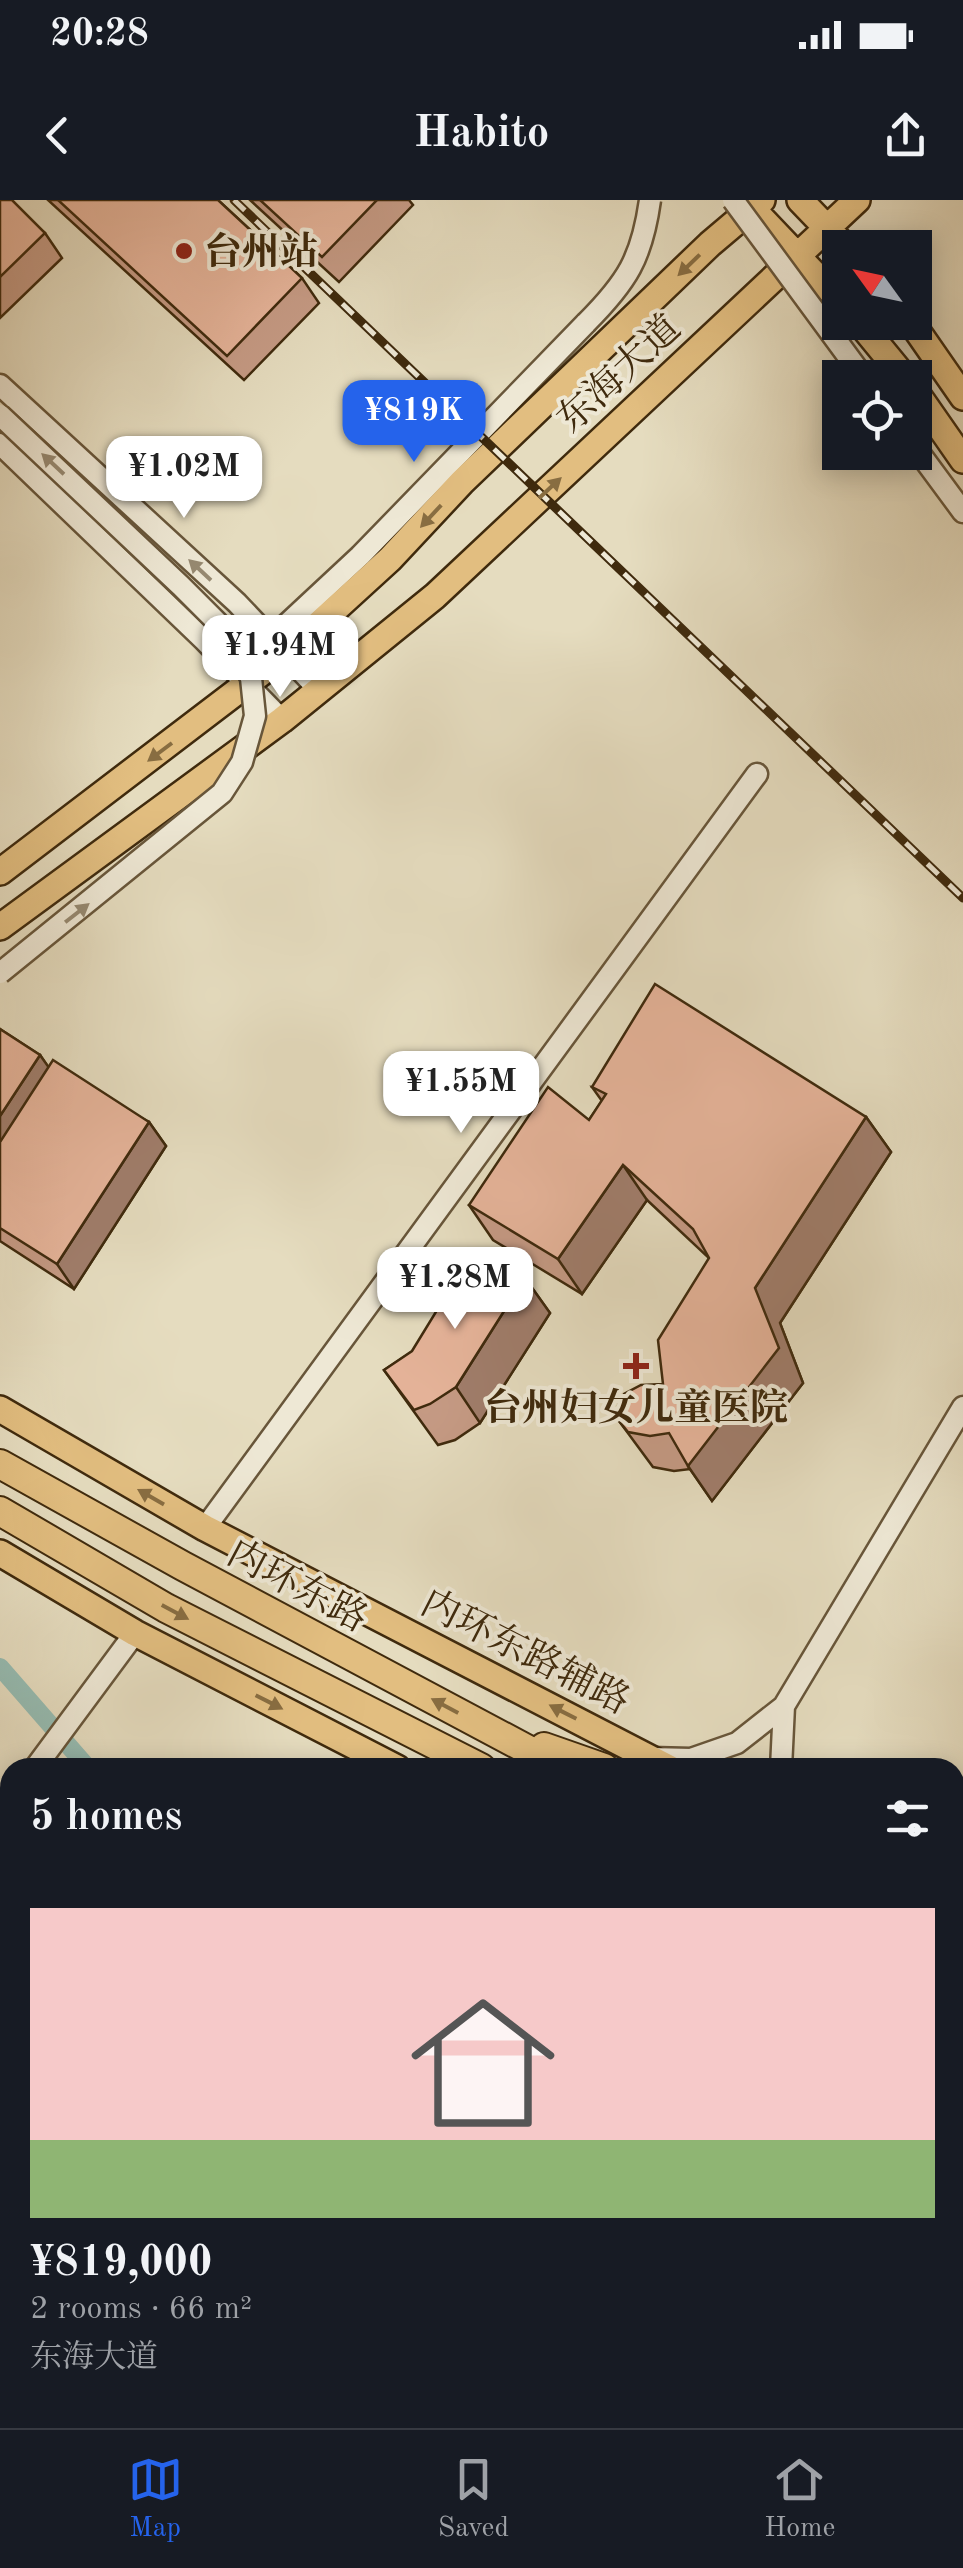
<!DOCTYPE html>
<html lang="en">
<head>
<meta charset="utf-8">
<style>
	:root { --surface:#171b24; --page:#20242c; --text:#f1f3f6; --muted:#9ea1a6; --line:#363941; --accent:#2563eb }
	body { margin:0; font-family:"Old Standard TT","Noto Serif SC",serif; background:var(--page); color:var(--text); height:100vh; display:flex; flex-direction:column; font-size:38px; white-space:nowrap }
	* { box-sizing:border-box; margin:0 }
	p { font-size:32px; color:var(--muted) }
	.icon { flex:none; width:55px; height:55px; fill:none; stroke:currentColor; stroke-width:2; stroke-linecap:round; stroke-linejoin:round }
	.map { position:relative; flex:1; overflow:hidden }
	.side { position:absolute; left:0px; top:1558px; width:965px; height:672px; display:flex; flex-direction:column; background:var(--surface); border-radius:30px 30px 0 0; box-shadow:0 5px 25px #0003 }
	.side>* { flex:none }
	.needle { width:65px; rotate:303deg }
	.controls { position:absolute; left:822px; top:30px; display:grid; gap:20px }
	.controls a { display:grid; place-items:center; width:110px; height:110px; border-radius:0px; background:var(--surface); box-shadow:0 5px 25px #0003; font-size:50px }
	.price { position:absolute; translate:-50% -85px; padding:0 22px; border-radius:20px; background:#fff; color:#222; font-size:32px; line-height:65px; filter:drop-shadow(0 2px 5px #0008) }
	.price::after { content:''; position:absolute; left:50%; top:60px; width:30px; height:22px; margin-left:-15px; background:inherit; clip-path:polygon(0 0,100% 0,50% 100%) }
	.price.on { background:var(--accent); color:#fff }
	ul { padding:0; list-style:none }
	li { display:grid; align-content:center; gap:20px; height:530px; padding:0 30px }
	li span { display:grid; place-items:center; height:310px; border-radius:0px; color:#555 }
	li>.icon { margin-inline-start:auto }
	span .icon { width:180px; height:180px; fill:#fffc; stroke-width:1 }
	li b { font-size:42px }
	h2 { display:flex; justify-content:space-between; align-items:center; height:120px; padding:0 30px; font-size:42px }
	.status { display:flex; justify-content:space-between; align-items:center; height:70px; padding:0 50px; background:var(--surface); direction:ltr }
	.status svg { height:28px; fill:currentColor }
	header { display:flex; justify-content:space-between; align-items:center; height:130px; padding:0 30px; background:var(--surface); font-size:45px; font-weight:800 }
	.tab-bar { display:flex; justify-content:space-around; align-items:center; height:140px; border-top:2px solid var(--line); background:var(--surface); font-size:28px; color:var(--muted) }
	.tab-bar a { display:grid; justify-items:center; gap:5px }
	.tab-bar .on { color:var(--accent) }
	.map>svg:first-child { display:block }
</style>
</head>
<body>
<div class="status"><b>20:28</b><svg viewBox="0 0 49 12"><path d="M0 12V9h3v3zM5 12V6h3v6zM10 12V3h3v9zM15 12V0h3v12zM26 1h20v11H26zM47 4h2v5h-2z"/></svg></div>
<header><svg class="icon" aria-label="back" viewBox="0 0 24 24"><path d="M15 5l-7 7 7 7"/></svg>Habito<svg class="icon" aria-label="share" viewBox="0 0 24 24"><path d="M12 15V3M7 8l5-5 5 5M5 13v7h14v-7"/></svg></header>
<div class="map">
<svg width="963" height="2228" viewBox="0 0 963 2228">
	<rect width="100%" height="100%" fill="#e5dcbf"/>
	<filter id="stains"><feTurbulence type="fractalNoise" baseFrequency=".002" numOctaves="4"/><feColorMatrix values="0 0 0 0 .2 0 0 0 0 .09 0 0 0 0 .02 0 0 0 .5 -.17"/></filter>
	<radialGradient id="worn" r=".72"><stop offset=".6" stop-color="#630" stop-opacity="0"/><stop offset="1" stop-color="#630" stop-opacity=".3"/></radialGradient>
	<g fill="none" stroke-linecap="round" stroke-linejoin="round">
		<!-- canal -->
		<path stroke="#96bcb2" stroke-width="18" d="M0,1467L88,1568
			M862,2220L882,2228
			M549,2228L561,2220"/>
		<!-- minor casing -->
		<g stroke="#68563a" stroke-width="25">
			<path id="minor" d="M0,185L237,403L318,489
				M0,244L204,440L282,520
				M915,247L963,312
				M272,438L360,356L586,123
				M205,1328L757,574
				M650,1558L691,1559L737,1543L784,1506L963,1207
				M35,1568L135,1433
				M781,1568L784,1506
				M0,1615L10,1602
				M0,1874L10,1877
				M955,2008L963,2007
				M0,2182H10
				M90,2228L96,2220"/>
		</g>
		<!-- major casing -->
		<g stroke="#3f2a0d" stroke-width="30">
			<path id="major" d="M744,0L840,101
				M800,0L846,48
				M859,122L905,178
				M911,122L963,197
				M915,191L963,260
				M0,672L286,454L390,359L462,282L710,44L762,0
				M0,727L282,520L435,396L857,0
				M0,1209L205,1328L669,1568
				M0,1353L135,1433L397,1568
				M955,1711L963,1715
				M955,1847L963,1851"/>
		</g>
		<!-- highway casing -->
		<g stroke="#3f2a0d" stroke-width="32">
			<path id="highway" d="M0,1264L183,1366L562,1568
				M0,1311L166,1408L481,1568
				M544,1547L604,1568
				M955,1768L963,1772
				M955,1804L963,1808"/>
		</g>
		<!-- minor -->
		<use href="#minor" stroke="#eee8d5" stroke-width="20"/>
		<!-- major -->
		<use href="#major" stroke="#e2be80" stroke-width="25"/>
		<!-- highway -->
		<use href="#highway" stroke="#e2be80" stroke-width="28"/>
		<!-- rail casing -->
		<g stroke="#3f2a0d" stroke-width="9">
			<path id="rail" d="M234,0L963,698"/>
		</g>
		<!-- rail -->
		<use href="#rail" stroke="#eee8d5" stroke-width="5" stroke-dasharray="15" stroke-linecap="butt"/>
		<!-- minor-bridge casing -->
		<g stroke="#68563a" stroke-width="25" stroke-linecap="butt">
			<path id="minor-bridge" d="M733,0L864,178
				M586,123C627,82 642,58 650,0
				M0,215L181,386L217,422L233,444L251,478L255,516L242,562L222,593L0,773"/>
		</g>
		<!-- minor-bridge -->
		<use href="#minor-bridge" stroke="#eee8d5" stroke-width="20"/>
	</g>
	<!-- wall -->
	<path fill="#c59a84" stroke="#3f2a0d" stroke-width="2.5" d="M0,0L45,33L62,58L0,118Z
		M48,0H218L302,78L319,103L244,180Z
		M250,0H409L413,5L339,82Z
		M0,829L40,855L48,867L149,922L166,946L74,1089L0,1041Z
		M592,887L866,917L891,952L780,1123L803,1183L712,1301L690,1269L674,1271L653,1267L619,1221L663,1184L709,1058L647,1000L582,1094L493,1040L469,1005L589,920L602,901Z
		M525,1078L550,1113L480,1223L455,1240L438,1245L384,1170Z
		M10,1628V1674L0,1667V1642Z
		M10,1732V1782L0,1775V1746Z
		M0,1881L10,1889V1931L0,1924Z
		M10,1945V1982L0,1972V1959Z"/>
	<!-- shaded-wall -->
	<path fill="#a07d6b" stroke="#3f2a0d" stroke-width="2.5" d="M40,855L57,879L0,968V916Z
		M866,917L891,952L780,1123L803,1183L712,1301L688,1266L755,1088Z
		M149,922L166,946L74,1089L57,1064Z
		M623,965L647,1000L582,1094L558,1059Z
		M525,1078L550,1113L480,1223L456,1187Z
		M5,1674L10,1681V1692L8,1695L10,1697V1717L8,1719L0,1708V1681Z
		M8,1786L10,1790V1808L0,1822V1797Z
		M8,1887L10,1889V1930L3,1920L0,1899Z
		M0,2005L6,2013L0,2021L9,2034L0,2046Z
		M10,2103V2128L2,2138L0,2135V2116Z"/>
	<!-- building -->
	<path fill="#e5b399" stroke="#3f2a0d" stroke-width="2.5" d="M0,0H12L45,33L0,77Z
		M58,0H218L302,78L227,156Z
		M260,0H377L322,57Z
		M655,784L866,917L755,1088L779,1148L688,1266L669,1233L650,1236L628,1232L619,1221L618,1206L624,1194L641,1185L663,1184L658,1140L709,1058L693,1029L623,965L558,1059L469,1005L548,887L589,920L606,894L592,887Z
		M0,829L40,855L0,916Z
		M53,860L149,922L57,1064L0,1028V942Z
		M472,1053L525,1078L456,1187L430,1204L414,1210L384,1170L412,1151Z
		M10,1628V1668L0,1661V1642Z
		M0,1689L8,1695L0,1706Z
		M10,1732V1776L0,1769V1746Z
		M0,1781L8,1786L0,1797Z
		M0,1881L8,1887L0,1899L10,1906V1910L3,1920L0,1918Z
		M10,1945V1976L0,1969V1959Z
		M2,2060L10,2065V2103L0,2116V2062Z"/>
	<!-- one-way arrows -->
	<defs><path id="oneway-solid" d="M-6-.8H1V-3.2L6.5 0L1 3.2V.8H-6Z" transform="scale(2.5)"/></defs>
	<g fill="#886d41">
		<use href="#oneway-solid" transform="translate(689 65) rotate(136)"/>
		<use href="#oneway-solid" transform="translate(550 288) rotate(-43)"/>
		<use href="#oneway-solid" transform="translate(431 316) rotate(133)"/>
		<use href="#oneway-solid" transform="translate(160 552) rotate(143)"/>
		<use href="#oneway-solid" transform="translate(151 1297) rotate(-150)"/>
		<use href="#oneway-solid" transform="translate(175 1412) rotate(28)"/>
		<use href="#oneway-solid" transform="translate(269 1502) rotate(27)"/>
		<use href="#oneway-solid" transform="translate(445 1506) rotate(-152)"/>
		<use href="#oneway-solid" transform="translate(563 1512) rotate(-153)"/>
	</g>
	<g fill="#968971">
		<use href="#oneway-solid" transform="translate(53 264) rotate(-137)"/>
		<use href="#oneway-solid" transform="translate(200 370) rotate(-137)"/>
		<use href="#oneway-solid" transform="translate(77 713) rotate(-38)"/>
	</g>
	<!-- markers -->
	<g fill="#8f2418" stroke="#eee8d5" stroke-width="4">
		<circle cx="184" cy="51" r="10"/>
		<path d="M631 1151h10v10h10v10h-10v10h-10v-10h-10v-10h10z"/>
	</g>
	<g text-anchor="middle" stroke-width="8" stroke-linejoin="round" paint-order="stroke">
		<!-- poi labels -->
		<g font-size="38" font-weight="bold" fill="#3f2a0d" stroke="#eee8d5" text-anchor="start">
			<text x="204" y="64">台州站</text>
			<text x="636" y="1220" text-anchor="middle">台州妇女儿童医院</text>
		</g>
		<!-- street labels -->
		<g font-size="38" fill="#3f2a0d" stroke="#eee8d5">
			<text transform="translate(618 173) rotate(-43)" y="13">东海大道</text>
			<text transform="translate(298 1385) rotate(28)" y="13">内环东路</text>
			<text transform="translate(526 1451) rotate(27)" y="13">内环东路辅路</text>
		</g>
	</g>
	<rect width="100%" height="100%" filter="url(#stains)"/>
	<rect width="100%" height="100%" fill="url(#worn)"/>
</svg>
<div class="controls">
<a><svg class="needle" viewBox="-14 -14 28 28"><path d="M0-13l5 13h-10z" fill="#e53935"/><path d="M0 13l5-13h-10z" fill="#9ea1a6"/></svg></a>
<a><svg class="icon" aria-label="locate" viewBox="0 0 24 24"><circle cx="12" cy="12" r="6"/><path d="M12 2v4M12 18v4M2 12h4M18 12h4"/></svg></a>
</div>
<b class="price on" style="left:414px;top:265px">¥819K</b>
<b class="price" style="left:184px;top:321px">¥1.02M</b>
<b class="price" style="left:280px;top:500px">¥1.94M</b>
<b class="price" style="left:461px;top:936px">¥1.55M</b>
<b class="price" style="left:455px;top:1132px">¥1.28M</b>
<section class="side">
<h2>5 homes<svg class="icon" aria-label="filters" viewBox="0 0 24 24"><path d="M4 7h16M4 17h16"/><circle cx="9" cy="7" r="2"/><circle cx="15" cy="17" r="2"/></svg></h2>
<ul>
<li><span style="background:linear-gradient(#f6c9c9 75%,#8fb573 0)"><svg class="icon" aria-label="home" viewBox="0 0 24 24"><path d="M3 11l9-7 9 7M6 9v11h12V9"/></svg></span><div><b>¥819,000</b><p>2 rooms · 66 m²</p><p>东海大道</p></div></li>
</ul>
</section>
</div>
<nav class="tab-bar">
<a class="on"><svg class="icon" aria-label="map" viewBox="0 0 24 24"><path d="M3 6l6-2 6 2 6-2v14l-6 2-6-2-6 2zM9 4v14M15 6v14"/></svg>Map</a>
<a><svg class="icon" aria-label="saved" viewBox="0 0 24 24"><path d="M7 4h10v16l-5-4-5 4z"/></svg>Saved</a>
<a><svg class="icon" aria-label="home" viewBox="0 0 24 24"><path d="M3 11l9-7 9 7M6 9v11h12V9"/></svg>Home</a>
</nav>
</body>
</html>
